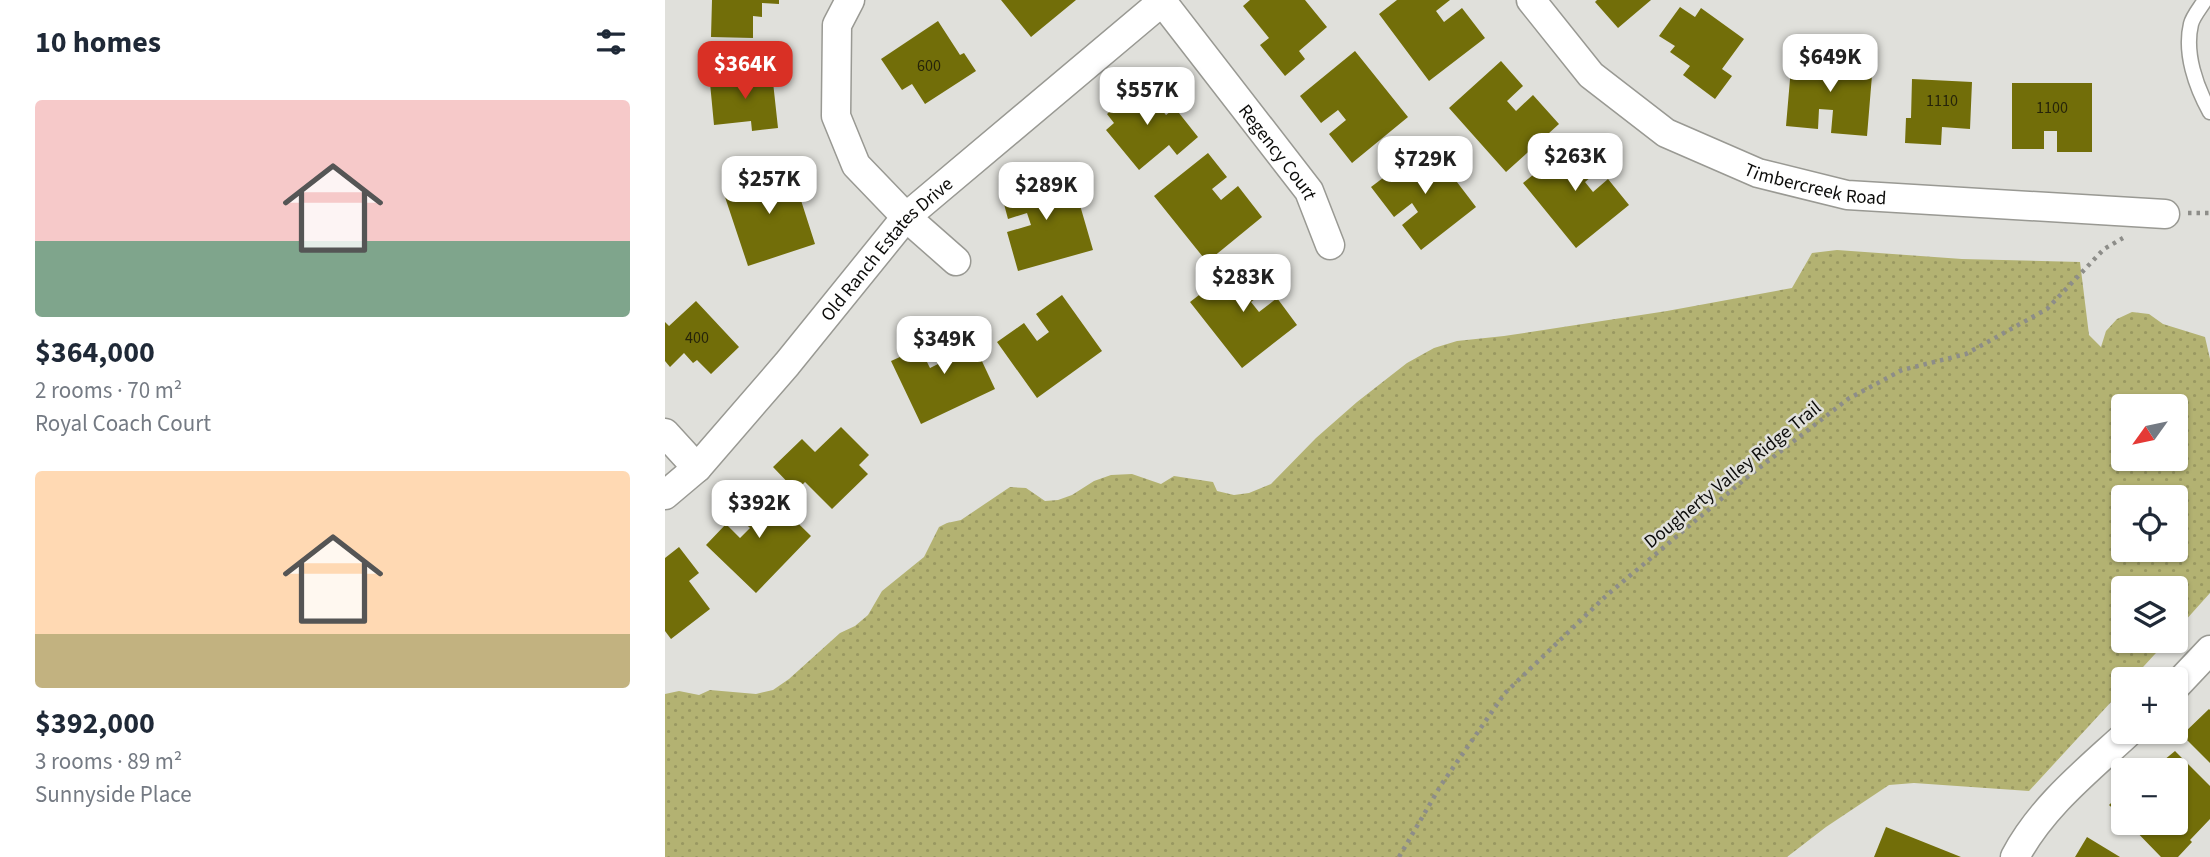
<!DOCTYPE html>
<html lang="en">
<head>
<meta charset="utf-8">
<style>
	:root { --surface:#fff; --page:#f6f6f7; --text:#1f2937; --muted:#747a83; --accent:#d93025 }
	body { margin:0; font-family:"Source Sans 3",sans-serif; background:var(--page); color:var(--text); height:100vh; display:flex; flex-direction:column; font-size:26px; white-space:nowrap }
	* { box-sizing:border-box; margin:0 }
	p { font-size:23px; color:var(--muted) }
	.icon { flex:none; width:38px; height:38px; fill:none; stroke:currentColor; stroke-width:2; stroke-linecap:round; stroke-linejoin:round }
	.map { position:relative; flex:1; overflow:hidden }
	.panel { display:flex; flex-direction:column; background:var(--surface); width:665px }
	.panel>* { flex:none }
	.needle { width:46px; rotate:237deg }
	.tools { position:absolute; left:1446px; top:394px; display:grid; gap:14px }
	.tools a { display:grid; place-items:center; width:77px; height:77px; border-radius:7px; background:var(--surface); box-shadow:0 2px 5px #0004; font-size:35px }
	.price { position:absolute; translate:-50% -60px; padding:0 16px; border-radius:14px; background:#fff; color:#222; font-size:23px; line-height:46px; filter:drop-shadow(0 2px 4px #0008) }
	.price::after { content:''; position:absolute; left:50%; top:42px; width:21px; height:16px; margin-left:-10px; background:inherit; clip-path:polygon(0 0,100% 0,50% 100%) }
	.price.current { background:var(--accent); color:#fff }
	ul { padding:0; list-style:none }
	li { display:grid; align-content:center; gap:14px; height:371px; padding:0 35px }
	li span { display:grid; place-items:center; height:217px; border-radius:7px; color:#555 }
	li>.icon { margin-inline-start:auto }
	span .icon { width:126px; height:126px; fill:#fffc; stroke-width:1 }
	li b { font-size:30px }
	h2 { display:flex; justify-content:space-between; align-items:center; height:84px; padding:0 35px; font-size:30px }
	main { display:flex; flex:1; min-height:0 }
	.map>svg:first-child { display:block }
</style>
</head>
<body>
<main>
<section class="panel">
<h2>10 homes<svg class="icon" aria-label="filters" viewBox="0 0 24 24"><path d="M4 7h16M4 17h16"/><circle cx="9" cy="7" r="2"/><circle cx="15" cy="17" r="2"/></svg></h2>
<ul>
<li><span style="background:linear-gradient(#f6c9c9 65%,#7fa58c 0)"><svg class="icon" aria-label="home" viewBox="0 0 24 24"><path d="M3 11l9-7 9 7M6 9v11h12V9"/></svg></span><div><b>$364,000</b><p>2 rooms · 70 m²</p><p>Royal Coach Court</p></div></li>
<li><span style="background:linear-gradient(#ffd9b3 75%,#c2b280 0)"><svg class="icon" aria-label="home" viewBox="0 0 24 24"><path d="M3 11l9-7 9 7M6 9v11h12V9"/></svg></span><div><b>$392,000</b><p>3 rooms · 89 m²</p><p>Sunnyside Place</p></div></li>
</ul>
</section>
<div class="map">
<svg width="1545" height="857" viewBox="0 0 1545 857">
	<defs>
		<pattern id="grass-dots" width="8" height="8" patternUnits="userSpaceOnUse" patternTransform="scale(1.75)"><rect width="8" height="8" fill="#b3b272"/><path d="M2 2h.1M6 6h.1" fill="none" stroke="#999861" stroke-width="1.8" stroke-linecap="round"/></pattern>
	</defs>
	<rect width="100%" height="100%" fill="#e0e0db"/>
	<!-- grass -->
	<path fill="url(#grass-dots)" fill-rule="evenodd" d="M1172,250L1297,259L1415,262L1424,335L1436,347L1441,331L1452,319L1467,312L1484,314L1498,324L1540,337L1545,359V593L1510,632V588H1458V640L1502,641L1467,679H1458V689L1364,791L1249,783L1224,785L1161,827L1122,857H0V694L14,691L34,695L45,690L91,694L108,690L124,679L175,633L190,626L203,615L217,591L259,557L274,527L282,523L296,520L345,487L361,488L380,501L393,500L407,495L429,481L446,475L467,474L496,484L509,476L548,482L552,491L569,495L584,493L606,484L651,438L692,402L742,363L769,348L792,341L839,336L1002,311L1127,288L1147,253ZM1458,406H1510V458H1458ZM1458,497H1510V550H1458Z"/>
	<!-- building -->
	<path fill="#726e09" d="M47,0H114V4L97,3V17L88,16V38L46,37Z
		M336,0H411L366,37Z
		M585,0H640L662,27L634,51L640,59L620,76L595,45L604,38L578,6Z
		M732,0H785L771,11L779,22L797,8L820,38L764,81L714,14Z
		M932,0H986L953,28L930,2Z
		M1015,7L1030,17L1036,8L1079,39L1057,69L1067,76L1050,99L1018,75L1025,66L1005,52L1010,46L994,36Z
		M273,21L295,55L299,53L311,71L260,104L247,84L237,90L216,59Z
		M690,51L743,117L687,163L664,134L681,120L673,110L656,123L635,96Z
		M1127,56L1208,63L1202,136L1166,133L1168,110L1154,109L1153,129L1121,126Z
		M836,61L858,86L842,101L851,111L868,95L894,124L841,172L784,108Z
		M95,71L96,83L108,82L113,128L87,131L86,121L49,125L45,83L61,81L60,74Z
		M1247,79L1307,82L1305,129L1277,127L1276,145L1240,143L1241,118H1246Z
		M473,80L501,115L510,108L533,137L512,155L504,145L474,170L441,130L449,123L442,114L454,103L450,99Z
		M1347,83H1427V152H1392V131H1379V149H1347Z
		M914,137L938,167L920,182L928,192L943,179L964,205L911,248L858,183Z
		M763,144L811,207L756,250L737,225L753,212L747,203L729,217L706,187Z
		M543,153L562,177L547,189L556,200L573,186L597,217L542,262L489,196Z
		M125,166L150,244L83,266L57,188Z
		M397,172L401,190L410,188L428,250L353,271L342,232L366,225L362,213L343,219L335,189Z
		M582,258L605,288L586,302L594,312L612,298L632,325L577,368L525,302Z
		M397,295L437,351L372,398L332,342L359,323L372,341L384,332L371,314Z
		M31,301L74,347L46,374L32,360L28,363L19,353L5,367L0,361V322L4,326Z
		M300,325L330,389L256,424L226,361L255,348L265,368L277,362L267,341Z
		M176,427L204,455L194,465L203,474L167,509L140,482L131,491L108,467L137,439L150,452Z
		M94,485L146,536L91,593L41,545L61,524L75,538L85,528L68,512Z
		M14,547L34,573L24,581L45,609L6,639L0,631V558Z
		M1544,709L1545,710V763L1517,735Z
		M1510,751L1545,786V819L1525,840L1527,842L1513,857H1496L1462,822H1510V770H1487Z
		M1458,791V818L1444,805Z
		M1221,827L1296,857H1209Z
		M1422,837L1455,857H1410Z"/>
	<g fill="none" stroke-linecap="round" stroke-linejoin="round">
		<!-- service casing -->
		<g stroke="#999993" stroke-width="17">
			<path id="service" d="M1540,0C1536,7 1528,16 1526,24C1519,53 1531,87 1545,112"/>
		</g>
		<!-- minor casing -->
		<g stroke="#999993" stroke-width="31">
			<g id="minor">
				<path d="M185,0L172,25L171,116L191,165L241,217L291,261"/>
				<path id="s1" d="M496,0L644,191L665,245"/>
				<path id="s2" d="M866,0L926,75L1001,133L1093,173L1182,195L1500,214"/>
				<path d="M0,433L32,468"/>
				<path id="s3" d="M0,495L32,468L122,364L241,217L499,0"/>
				<path d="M1510,687L1545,650"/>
				<path d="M1350,857C1377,806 1423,770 1464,732"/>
			</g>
		</g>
		<!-- path -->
		<path stroke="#8d8d89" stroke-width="4.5" stroke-dasharray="3.5 5" stroke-linecap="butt" d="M1523,213H1545
			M734,857L776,785L840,693L942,595L1080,479L1183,399L1237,370L1301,354L1382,309L1439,249L1458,238"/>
		<!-- service -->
		<use href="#service" stroke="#fff" stroke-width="14"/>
		<!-- minor -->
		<use href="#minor" stroke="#fff" stroke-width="28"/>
	</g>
	<g text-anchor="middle" stroke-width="5" stroke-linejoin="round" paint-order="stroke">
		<!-- number labels -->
		<g font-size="16" fill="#26240a">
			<text x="264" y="71">600</text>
			<text x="1277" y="106">1110</text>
			<text x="1387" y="113">1100</text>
			<text x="32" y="343">400</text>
		</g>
		<!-- street labels -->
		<g font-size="19" fill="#0c0c0a" stroke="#e0e0db">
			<text dy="7" stroke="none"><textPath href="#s1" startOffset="192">Regency Court</textPath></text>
			<text dy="7" stroke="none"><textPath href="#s2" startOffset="350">Timbercreek Road</textPath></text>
			<text dy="7" stroke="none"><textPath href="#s3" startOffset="332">Old Ranch Estates Drive</textPath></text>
			<text transform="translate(1067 474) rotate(-39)" y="7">Dougherty Valley Ridge Trail</text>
		</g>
	</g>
</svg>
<div class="tools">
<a><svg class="needle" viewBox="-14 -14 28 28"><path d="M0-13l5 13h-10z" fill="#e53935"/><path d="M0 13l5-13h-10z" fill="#747a83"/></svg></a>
<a><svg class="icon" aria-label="locate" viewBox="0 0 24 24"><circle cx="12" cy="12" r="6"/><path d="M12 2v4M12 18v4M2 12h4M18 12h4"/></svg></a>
<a><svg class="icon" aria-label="layers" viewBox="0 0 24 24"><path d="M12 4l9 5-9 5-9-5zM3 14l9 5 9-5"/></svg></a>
<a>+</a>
<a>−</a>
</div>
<b class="price" style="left:1165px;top:94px">$649K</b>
<b class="price current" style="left:80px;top:101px">$364K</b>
<b class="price" style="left:482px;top:127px">$557K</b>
<b class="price" style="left:910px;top:193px">$263K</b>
<b class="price" style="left:760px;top:196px">$729K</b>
<b class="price" style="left:104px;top:216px">$257K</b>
<b class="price" style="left:381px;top:222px">$289K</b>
<b class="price" style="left:578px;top:314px">$283K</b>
<b class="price" style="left:279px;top:376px">$349K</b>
<b class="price" style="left:94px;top:540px">$392K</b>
</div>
</main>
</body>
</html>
